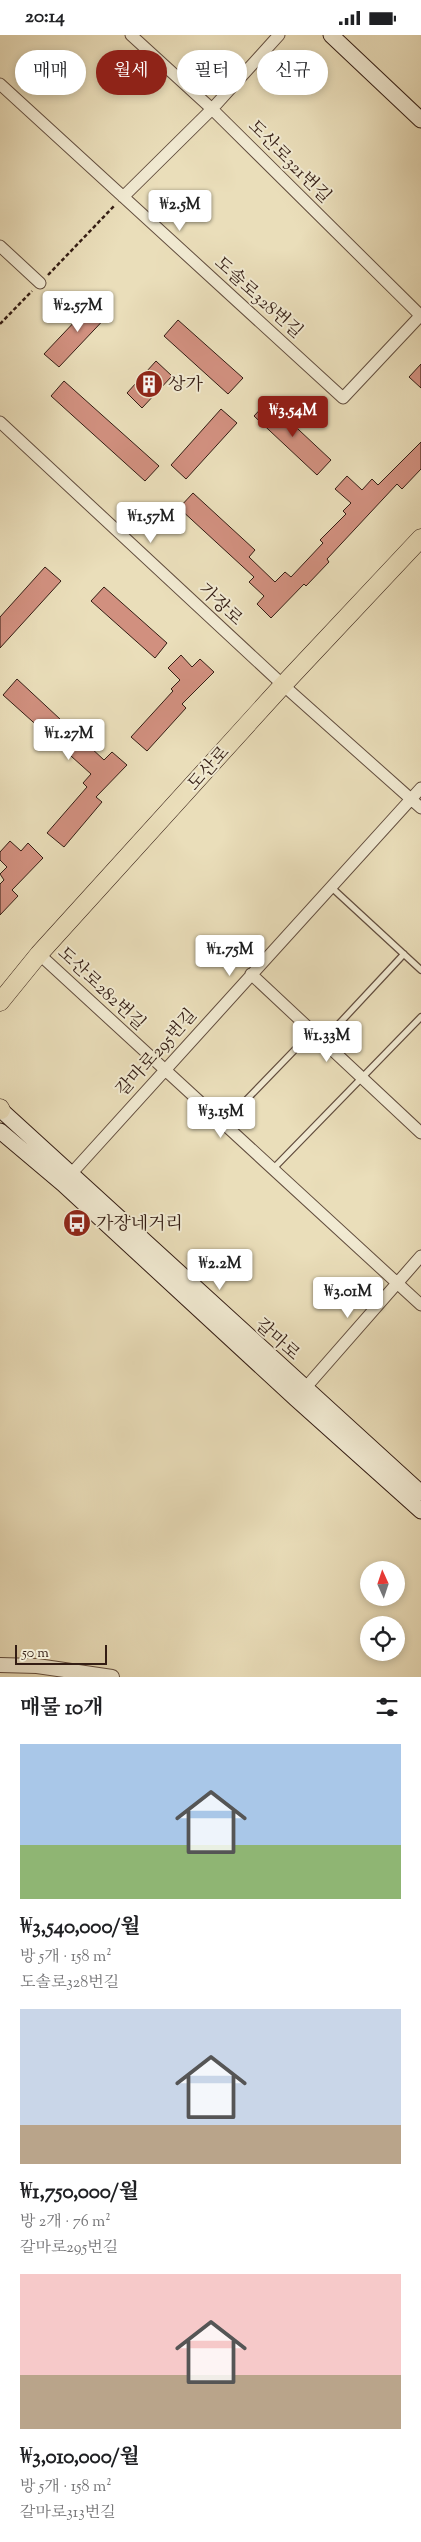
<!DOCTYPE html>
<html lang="ko">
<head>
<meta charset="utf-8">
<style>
	:root { --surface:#fff; --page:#f6f6f6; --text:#202124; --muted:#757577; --accent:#8f2418 }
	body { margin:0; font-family:"Sorts Mill Goudy","Noto Serif KR",serif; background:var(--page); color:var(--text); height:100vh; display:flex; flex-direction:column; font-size:19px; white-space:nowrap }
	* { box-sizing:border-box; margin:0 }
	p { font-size:16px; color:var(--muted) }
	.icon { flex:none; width:28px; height:28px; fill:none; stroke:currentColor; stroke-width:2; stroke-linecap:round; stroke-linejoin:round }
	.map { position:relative; height:1642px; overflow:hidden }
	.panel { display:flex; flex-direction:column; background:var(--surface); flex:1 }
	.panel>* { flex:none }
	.guide { position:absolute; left:15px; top:15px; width:391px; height:45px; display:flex; gap:10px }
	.needle { width:32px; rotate:357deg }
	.controls { position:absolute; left:360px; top:1526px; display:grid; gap:10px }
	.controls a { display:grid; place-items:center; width:45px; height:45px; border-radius:50%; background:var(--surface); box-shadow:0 2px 8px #0003; font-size:25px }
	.scale { position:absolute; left:15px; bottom:12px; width:92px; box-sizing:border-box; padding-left:5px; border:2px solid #341d14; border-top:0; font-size:14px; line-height:18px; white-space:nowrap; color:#341d14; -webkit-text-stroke:4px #f1ead2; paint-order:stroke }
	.price { position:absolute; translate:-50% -42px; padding:0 11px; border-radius:5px; background:#fff; color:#222; font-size:16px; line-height:32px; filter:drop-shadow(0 1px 2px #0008) }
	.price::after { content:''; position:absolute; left:50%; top:30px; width:15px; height:11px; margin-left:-8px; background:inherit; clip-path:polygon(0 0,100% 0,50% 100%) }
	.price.current { background:var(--accent); color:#fff }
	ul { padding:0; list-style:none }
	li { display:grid; align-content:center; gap:10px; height:265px; padding:0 20px }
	li span { display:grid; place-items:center; height:155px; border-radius:0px; color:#555 }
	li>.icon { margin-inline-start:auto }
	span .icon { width:90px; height:90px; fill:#fffc; stroke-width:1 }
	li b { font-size:21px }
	h2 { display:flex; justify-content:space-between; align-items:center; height:60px; padding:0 20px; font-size:21px }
	.chip { padding:0 18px; border-radius:22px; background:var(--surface); box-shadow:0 2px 8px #0003; font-size:18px; line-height:45px }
	.chip.current { background:var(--accent); color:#fff }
	.status { display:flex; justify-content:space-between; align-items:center; height:35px; padding:0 25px; background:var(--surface); direction:ltr }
	.status svg { height:14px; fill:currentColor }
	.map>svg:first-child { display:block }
</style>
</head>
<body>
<div class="status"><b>20:14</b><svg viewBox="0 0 49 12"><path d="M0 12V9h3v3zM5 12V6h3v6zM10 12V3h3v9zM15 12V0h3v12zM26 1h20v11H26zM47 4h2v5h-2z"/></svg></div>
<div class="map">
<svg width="421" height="1642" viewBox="0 0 421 1642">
	<rect width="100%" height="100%" fill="#eadeba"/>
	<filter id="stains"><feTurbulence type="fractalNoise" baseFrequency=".004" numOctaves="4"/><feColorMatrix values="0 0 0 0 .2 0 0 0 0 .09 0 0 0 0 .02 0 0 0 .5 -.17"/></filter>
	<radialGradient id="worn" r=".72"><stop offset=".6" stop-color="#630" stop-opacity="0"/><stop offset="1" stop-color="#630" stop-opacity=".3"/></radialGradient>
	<!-- building -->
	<path fill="#d1907f" stroke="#341d14" d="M96,264L111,277L59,332L44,319Z
		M178,285L243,343L228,359L164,301Z
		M156,326L172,341L142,373L127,358Z
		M421,329V353L409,342Z
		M64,346L159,431L145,446L51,361Z
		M268,366L331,425L317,440L254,381Z
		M221,374L237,388L186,444L171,430Z
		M421,407V434L402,454L397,449L327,524L329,527L306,551L304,549L271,583L257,569L264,561L249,547L254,542L179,473L193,458L255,515L249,522L275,547L285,537L291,542L323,508L320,505L346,479L343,476L351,468L335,454L347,441L362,455L372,444L378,450Z
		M45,532L61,546L0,613V582Z
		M104,552L167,608L155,623L91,566Z
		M181,620L192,632L200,624L214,637L182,669L186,673L147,716L131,702L173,656L171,654L180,645L168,633Z
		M17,644L104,725L112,717L127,730L96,762L102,767L64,812L47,798L87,752L83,748L91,739L3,660Z
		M10,806L21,816L28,808L43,823L12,855L18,861L0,880V849L4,845L0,839L7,832L0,825V817Z"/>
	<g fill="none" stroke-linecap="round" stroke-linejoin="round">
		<!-- service casing -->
		<g stroke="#624d3e" stroke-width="8">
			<path id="service" d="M331,852L421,935
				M323,1006L404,919
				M223,1089L312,997
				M273,1134L421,982"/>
		</g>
		<!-- minor casing -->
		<g stroke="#624d3e" stroke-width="13">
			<path id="minor" d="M131,0L212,74L420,280
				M0,49L343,363L421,280
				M123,162L212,74L279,0
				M0,211L40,248
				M0,387L283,650L421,773
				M39,919L421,1270
				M251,939L421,1098
				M70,1140L421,753
				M300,1359L421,1221"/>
		</g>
		<!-- tertiary casing -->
		<g stroke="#624d3e" stroke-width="16">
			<path id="tertiary" d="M0,1630L37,1631L112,1642"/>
		</g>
		<!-- secondary casing -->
		<g stroke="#341d14" stroke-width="17">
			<path id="secondary" d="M331,0L421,85
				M0,1074L421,1458
				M0,1096L63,1149L296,1364L421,1476"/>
		</g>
		<!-- primary casing -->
		<g stroke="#341d14" stroke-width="19">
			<path id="primary" d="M0,967L39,919L283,650L421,503
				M0,1073L1,1075"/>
		</g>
		<!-- path -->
		<path stroke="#341d14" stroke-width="2.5" stroke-dasharray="4 2.5" stroke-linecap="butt" d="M48,240L115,170
			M0,289L32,256"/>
		<!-- service -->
		<use href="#service" stroke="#f1ead2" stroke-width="5.5"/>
		<!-- minor -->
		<use href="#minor" stroke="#f1ead2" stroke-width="11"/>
		<!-- tertiary -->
		<use href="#tertiary" stroke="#f1ead2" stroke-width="14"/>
		<!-- secondary -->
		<use href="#secondary" stroke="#f1ead2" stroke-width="15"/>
		<!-- primary -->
		<use href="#primary" stroke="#eadeba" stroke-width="18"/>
	</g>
	<!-- icons -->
	<defs>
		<g id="building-disc" transform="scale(1.4375)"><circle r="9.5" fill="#8f2418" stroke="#f1ead2"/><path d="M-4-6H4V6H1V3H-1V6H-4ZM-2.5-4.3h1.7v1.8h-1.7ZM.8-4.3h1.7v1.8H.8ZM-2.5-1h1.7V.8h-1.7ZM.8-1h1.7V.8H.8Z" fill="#fff"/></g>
		<g id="bus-disc" transform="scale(1.4375)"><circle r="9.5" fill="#8f2418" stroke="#f1ead2"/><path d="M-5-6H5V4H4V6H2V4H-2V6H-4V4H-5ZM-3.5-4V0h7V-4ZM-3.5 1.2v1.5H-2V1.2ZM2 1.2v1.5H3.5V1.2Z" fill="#fff"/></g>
	</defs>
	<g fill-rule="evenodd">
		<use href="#building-disc" x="149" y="349"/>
		<use href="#bus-disc" x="77" y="1188"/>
	</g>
	<g text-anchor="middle" stroke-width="4" stroke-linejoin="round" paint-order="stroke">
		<!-- street labels -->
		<g font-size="18" fill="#341d14" stroke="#f1ead2">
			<text transform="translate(290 126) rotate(45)" y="6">도산로321번길</text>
			<text transform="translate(259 262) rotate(42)" y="6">도솔로328번길</text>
			<text transform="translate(221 569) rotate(43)" y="6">가장로</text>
			<text transform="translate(208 733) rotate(-48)" y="6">도산로</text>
			<text transform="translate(102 953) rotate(43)" y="6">도산로282번길</text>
			<text transform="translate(156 1017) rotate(-48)" y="6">갈마로295번길</text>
			<text transform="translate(278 1304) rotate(42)" y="6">갈마로</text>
		</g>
		<!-- poi labels -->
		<g font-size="18" fill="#341d14" stroke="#f1ead2" text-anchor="start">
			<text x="168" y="355">상가</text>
			<text x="96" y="1194">가장네거리</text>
		</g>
	</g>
	<rect width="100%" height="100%" filter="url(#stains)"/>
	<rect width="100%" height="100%" fill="url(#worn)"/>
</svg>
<div class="controls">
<a><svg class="needle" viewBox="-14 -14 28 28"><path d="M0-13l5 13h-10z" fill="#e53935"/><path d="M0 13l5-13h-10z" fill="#757577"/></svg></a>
<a><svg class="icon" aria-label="locate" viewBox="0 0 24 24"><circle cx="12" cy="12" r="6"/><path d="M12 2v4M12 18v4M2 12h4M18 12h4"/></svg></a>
</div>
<div class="scale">50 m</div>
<b class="price" style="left:180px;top:197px">₩2.5M</b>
<b class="price" style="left:78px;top:298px">₩2.57M</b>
<b class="price current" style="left:293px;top:403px">₩3.54M</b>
<b class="price" style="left:151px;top:509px">₩1.57M</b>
<b class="price" style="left:69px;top:726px">₩1.27M</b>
<b class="price" style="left:230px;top:942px">₩1.75M</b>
<b class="price" style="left:327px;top:1028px">₩1.33M</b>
<b class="price" style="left:221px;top:1104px">₩3.15M</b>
<b class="price" style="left:220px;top:1256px">₩2.2M</b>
<b class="price" style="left:348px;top:1284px">₩3.01M</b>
<div class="guide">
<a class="chip">매매</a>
<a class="chip current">월세</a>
<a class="chip">필터</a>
<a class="chip">신규</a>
</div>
</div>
<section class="panel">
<h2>매물 10개<svg class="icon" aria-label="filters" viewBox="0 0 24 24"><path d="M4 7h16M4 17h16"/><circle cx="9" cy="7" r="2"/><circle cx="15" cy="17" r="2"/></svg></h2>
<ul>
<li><span style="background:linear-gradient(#a9c7e8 65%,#8fb573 0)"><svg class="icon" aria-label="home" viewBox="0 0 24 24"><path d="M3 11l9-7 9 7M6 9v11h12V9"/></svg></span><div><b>₩3,540,000/월</b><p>방 5개 · 158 m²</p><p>도솔로328번길</p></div></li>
<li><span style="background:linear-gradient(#c9d6e8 75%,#b9a48a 0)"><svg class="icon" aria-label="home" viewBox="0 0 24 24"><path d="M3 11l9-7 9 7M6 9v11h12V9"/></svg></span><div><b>₩1,750,000/월</b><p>방 2개 · 76 m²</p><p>갈마로295번길</p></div></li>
<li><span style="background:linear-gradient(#f6c9c9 65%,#b9a48a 0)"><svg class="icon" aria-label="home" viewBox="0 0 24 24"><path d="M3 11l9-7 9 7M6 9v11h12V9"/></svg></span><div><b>₩3,010,000/월</b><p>방 5개 · 158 m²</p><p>갈마로313번길</p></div></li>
</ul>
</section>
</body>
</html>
